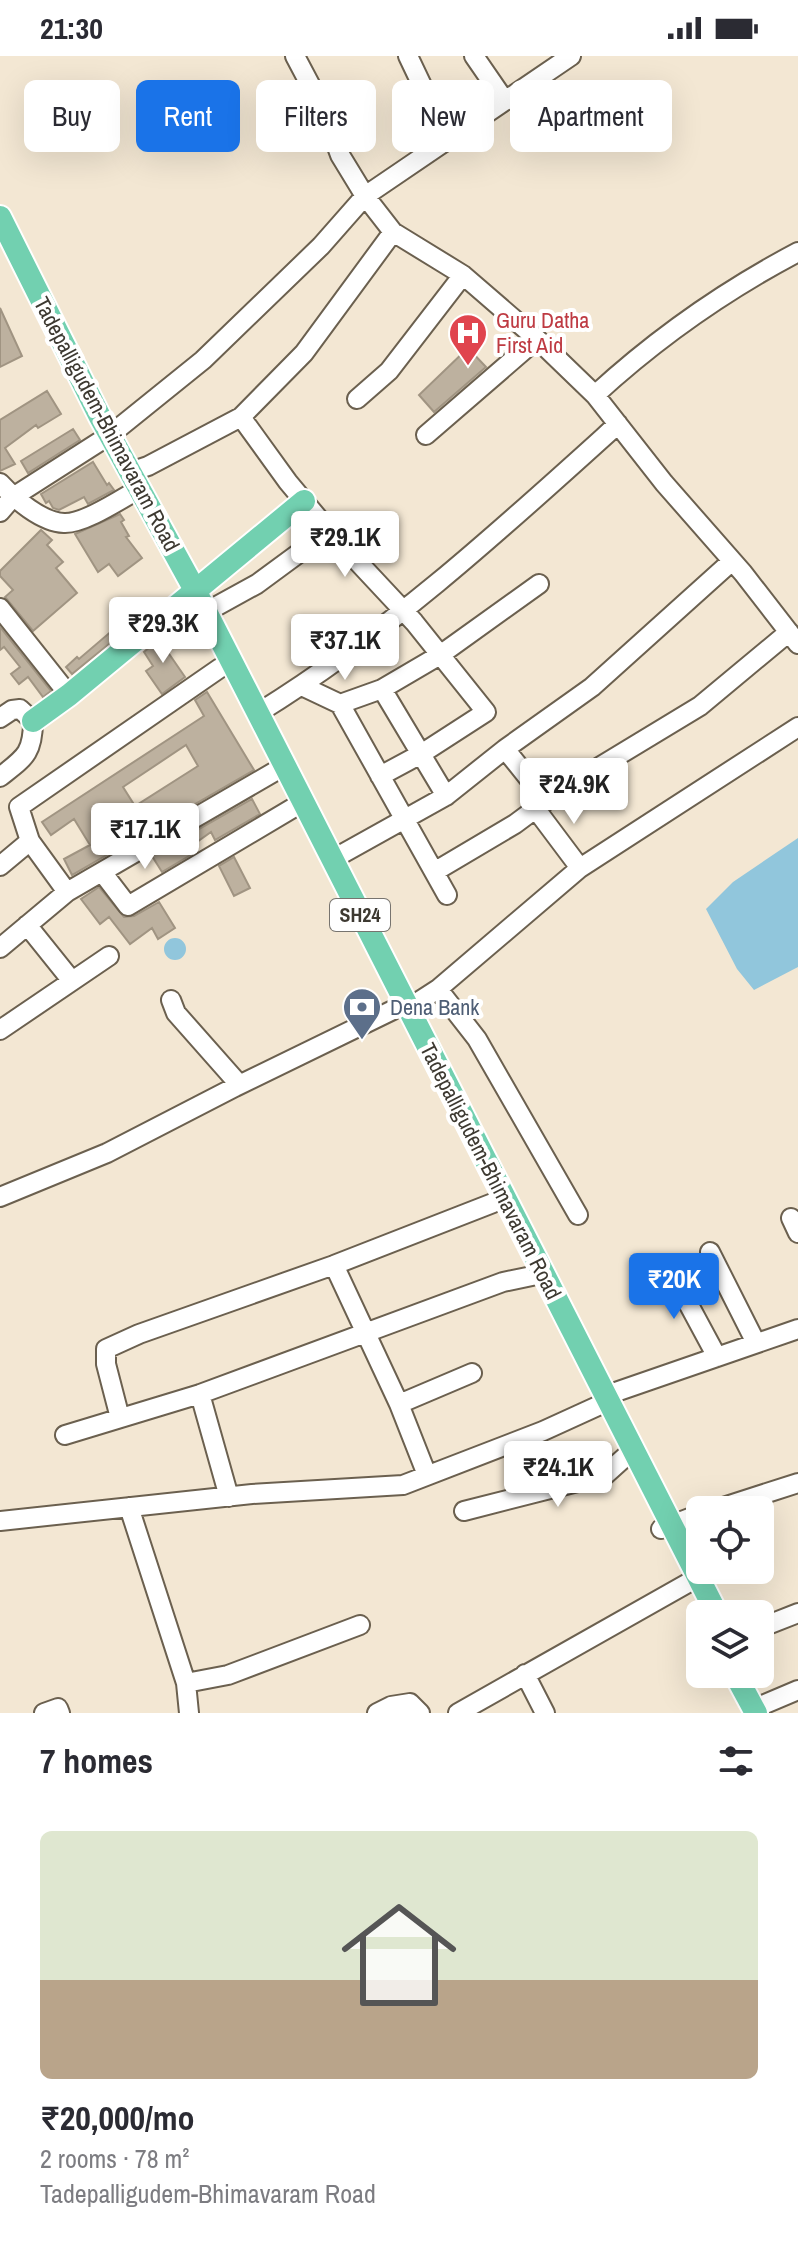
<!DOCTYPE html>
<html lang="en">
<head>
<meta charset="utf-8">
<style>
	:root { --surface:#fff; --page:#f7f7f7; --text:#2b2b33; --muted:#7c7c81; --line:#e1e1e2; --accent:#1a73e8 }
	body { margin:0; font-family:"Archivo Narrow",sans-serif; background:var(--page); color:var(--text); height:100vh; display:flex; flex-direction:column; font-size:30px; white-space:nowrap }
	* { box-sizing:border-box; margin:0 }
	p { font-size:26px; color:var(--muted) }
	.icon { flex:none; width:44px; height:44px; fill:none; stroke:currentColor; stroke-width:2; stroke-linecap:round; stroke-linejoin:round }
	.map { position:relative; height:1657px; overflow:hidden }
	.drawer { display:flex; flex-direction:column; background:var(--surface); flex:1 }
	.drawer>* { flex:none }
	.hud { position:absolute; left:24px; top:24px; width:750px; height:72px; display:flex; gap:16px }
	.controls { position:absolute; left:686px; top:1440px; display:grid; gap:16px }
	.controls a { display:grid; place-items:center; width:88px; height:88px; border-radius:12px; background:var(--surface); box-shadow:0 8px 32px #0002; font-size:40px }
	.price { position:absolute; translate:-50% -68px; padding:0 18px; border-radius:8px; background:#fff; color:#222; font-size:26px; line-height:52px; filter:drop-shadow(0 2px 4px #0008) }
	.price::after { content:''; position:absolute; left:50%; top:48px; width:24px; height:18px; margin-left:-12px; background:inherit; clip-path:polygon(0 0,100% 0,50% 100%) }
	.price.on { background:var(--accent); color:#fff }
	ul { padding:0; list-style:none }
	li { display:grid; align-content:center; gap:16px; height:424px; padding:0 40px }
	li+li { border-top:2px solid var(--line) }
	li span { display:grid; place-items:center; height:248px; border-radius:12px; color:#555 }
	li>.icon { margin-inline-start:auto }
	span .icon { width:144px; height:144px; fill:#fffc; stroke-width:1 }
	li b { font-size:34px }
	h2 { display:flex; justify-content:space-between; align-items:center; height:96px; padding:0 40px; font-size:34px }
	.chip { padding:0 28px; border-radius:12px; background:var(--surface); box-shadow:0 8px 32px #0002; font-size:28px; line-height:72px }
	.chip.on { background:var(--accent); color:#fff }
	.status { display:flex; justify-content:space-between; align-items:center; height:56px; padding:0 40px; background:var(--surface); direction:ltr }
	.status svg { height:22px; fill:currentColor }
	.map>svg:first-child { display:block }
</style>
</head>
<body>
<div class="status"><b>21:30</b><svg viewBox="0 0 49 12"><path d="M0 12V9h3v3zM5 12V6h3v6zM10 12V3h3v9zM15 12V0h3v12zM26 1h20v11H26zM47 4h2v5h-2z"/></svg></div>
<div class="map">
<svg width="798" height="1657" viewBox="0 0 798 1657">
	<rect width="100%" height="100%" fill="#f3e7d3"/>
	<!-- water -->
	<path fill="#91c6dc" d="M798,782V911L754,934L737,913L706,853L733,826Z
		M164 893a11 11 0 1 1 22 0a11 11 0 1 1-22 0Z"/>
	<!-- building -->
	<path fill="#bdb19f" stroke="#a09482" stroke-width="2" fill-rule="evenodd" d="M0,252L22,300L0,311Z
		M468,292L486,311L434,356L419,339Z
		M47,335L61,358L38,372L36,369L5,392L15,408L0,415V364Z
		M73,373L80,384L28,417L21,405Z
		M93,406L107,429L109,427L114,434L88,448L84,441L59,454L53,452L49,445L46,447L41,438Z
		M120,458L124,464L121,466L129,480L126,481L142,502L118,520L109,508L98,516L75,478Z
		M41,474L52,484L47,489L63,506L56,512L77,537L33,575L5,541L13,534L0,520V515Z
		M0,571L51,635L43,641L28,621L19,628L11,618L20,611L4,591L0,594Z
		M114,573L120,579L72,618L66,611L77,601L79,603Z
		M170,574L175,582L163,589L185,621L162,638L146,615L153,610L144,596Z
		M207,636L254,714L72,819L64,803L90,789L74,763L51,779L42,766L204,660L195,644ZM186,689L198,710L135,750L123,731Z
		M252,743L260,758L215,784L211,776L190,791L194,797L162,816L152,800Z
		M234,801L250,832L234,840L219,810Z
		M99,831L124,861L134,860L159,846L175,872L158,883L152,872L130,888L109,861L100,868L81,843Z"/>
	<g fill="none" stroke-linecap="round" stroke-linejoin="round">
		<!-- minor casing -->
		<g stroke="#6b604f" stroke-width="22">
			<path id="minor" d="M295,0L323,53L340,99L365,140L393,176L463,219L537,283L595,339L664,427L743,517L798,588
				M408,0L448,84
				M474,0L505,45
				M595,339C657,282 724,235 798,196
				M357,343L389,315L463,219
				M241,361L288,426L329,475L414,566L486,656L421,698L380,720
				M110,379L203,304L321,190L365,140L571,0
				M426,379L537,283
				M130,416L148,410L241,361L304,297L393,176
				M0,427C15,443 41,466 64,467C84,468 121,443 139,433
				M0,456L13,441L99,386
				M0,552L69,639
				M206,556L257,528L329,475
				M302,630L340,648L382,633L440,599L539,528
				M382,633L446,740
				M340,648L447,839
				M258,657C391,575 503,472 618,368
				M0,662L12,654L20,653L33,665C33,698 24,702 0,721
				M505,693L546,744
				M535,752L580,812
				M333,803L446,740L505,693L592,631L732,505
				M0,810L30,785
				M102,816L128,850L293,752
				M434,816L515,768L558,736L700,650L789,576
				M67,836L30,785L19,751L220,612
				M27,869L72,925
				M0,892L67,836L274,716
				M438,933L477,983L578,1159
				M407,953L438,933L580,812L798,671
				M0,974L109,900
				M235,1031L393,954
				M0,1141L107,1097L235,1031L237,1026L176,957L171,944
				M791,1162L798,1177
				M710,1196L756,1287
				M334,1209L399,1348L427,1419
				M668,1210L717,1301
				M200,1338L229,1441
				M607,1339L798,1273
				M399,1348L472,1317
				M120,1362L106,1308V1293L139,1278L334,1209L493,1147
				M65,1379L200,1338L503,1226L532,1220
				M129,1451L186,1627L189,1657
				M714,1454L798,1427
				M464,1455L605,1419L625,1401
				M0,1465L252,1438L403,1429L543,1375L600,1349
				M661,1473L700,1458
				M760,1572L798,1557
				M525,1618L545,1657
				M186,1627L228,1619L360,1569
				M765,1648L798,1634
				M44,1657L58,1652L60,1657
				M377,1657L391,1650L410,1647L420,1657
				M458,1657L688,1527"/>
		</g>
		<!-- major casing -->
		<g stroke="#fff" stroke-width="26">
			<path id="major" d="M0,161L100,361L196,536L285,710L717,1558
				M33,665L69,639L304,445
				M735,1618L756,1657"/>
		</g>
		<!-- minor -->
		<use href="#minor" stroke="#fff" stroke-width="18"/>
		<!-- major -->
		<use href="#major" stroke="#72d0b0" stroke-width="22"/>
	</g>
	<!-- icons -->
	<defs>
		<g id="hospital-pin" transform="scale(2)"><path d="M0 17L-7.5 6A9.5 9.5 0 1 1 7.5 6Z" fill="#e0444e" stroke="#fff"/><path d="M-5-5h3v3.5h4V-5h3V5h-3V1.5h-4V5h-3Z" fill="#fff"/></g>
		<g id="bank-pin" transform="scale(2)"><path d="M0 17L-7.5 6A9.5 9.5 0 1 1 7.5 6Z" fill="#5c6f8a" stroke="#fff"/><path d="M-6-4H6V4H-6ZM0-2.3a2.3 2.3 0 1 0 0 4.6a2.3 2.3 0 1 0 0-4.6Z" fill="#fff"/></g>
	</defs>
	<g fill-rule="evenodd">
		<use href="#hospital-pin" x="468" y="277"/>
		<use href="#bank-pin" x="362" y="951"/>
	</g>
	<g text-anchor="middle" stroke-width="8" stroke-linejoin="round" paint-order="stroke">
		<!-- shield labels -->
		<rect fill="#fff" stroke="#77746f" stroke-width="2" x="330" y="843" width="60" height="32" rx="6"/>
		<g font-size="20" font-weight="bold" fill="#3d3931">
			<text x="360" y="866">SH24</text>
		</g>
		<!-- health labels -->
		<g font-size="22" fill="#be3a42" stroke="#fff" text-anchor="start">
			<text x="496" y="272">Guru Datha<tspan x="496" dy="25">First Aid</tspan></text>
		</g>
		<!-- street labels -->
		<g font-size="22" fill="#3d3931" stroke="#fff">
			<text transform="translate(107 368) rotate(62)" y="8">Tadepalligudem-Bhimavaram Road</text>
			<text transform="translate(491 1115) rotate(63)" y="8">Tadepalligudem-Bhimavaram Road</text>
		</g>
		<!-- service labels -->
		<g font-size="22" fill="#4e5e75" stroke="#fff" text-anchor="start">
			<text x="390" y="959">Dena Bank</text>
		</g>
	</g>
</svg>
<div class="controls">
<a><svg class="icon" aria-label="locate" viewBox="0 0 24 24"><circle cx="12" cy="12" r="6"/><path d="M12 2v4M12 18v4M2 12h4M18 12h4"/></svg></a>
<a><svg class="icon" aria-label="layers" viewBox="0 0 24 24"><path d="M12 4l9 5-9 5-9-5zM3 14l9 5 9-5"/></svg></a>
</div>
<b class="price" style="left:345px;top:523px">₹29.1K</b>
<b class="price" style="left:163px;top:609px">₹29.3K</b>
<b class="price" style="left:345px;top:626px">₹37.1K</b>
<b class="price" style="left:574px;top:770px">₹24.9K</b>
<b class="price" style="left:145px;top:815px">₹17.1K</b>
<b class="price on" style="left:674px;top:1265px">₹20K</b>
<b class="price" style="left:558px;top:1453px">₹24.1K</b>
<div class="hud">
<a class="chip">Buy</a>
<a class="chip on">Rent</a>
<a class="chip">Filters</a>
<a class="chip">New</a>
<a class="chip">Apartment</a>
</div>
</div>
<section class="drawer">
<h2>7 homes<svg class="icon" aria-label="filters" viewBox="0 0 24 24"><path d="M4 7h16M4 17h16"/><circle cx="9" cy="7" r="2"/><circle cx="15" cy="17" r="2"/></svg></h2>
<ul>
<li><span style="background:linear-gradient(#dfe7d0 60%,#b9a48a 0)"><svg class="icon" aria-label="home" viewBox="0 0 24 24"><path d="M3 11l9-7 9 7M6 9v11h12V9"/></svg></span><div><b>₹20,000/mo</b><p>2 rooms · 78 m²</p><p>Tadepalligudem-Bhimavaram Road</p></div></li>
</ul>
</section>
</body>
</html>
